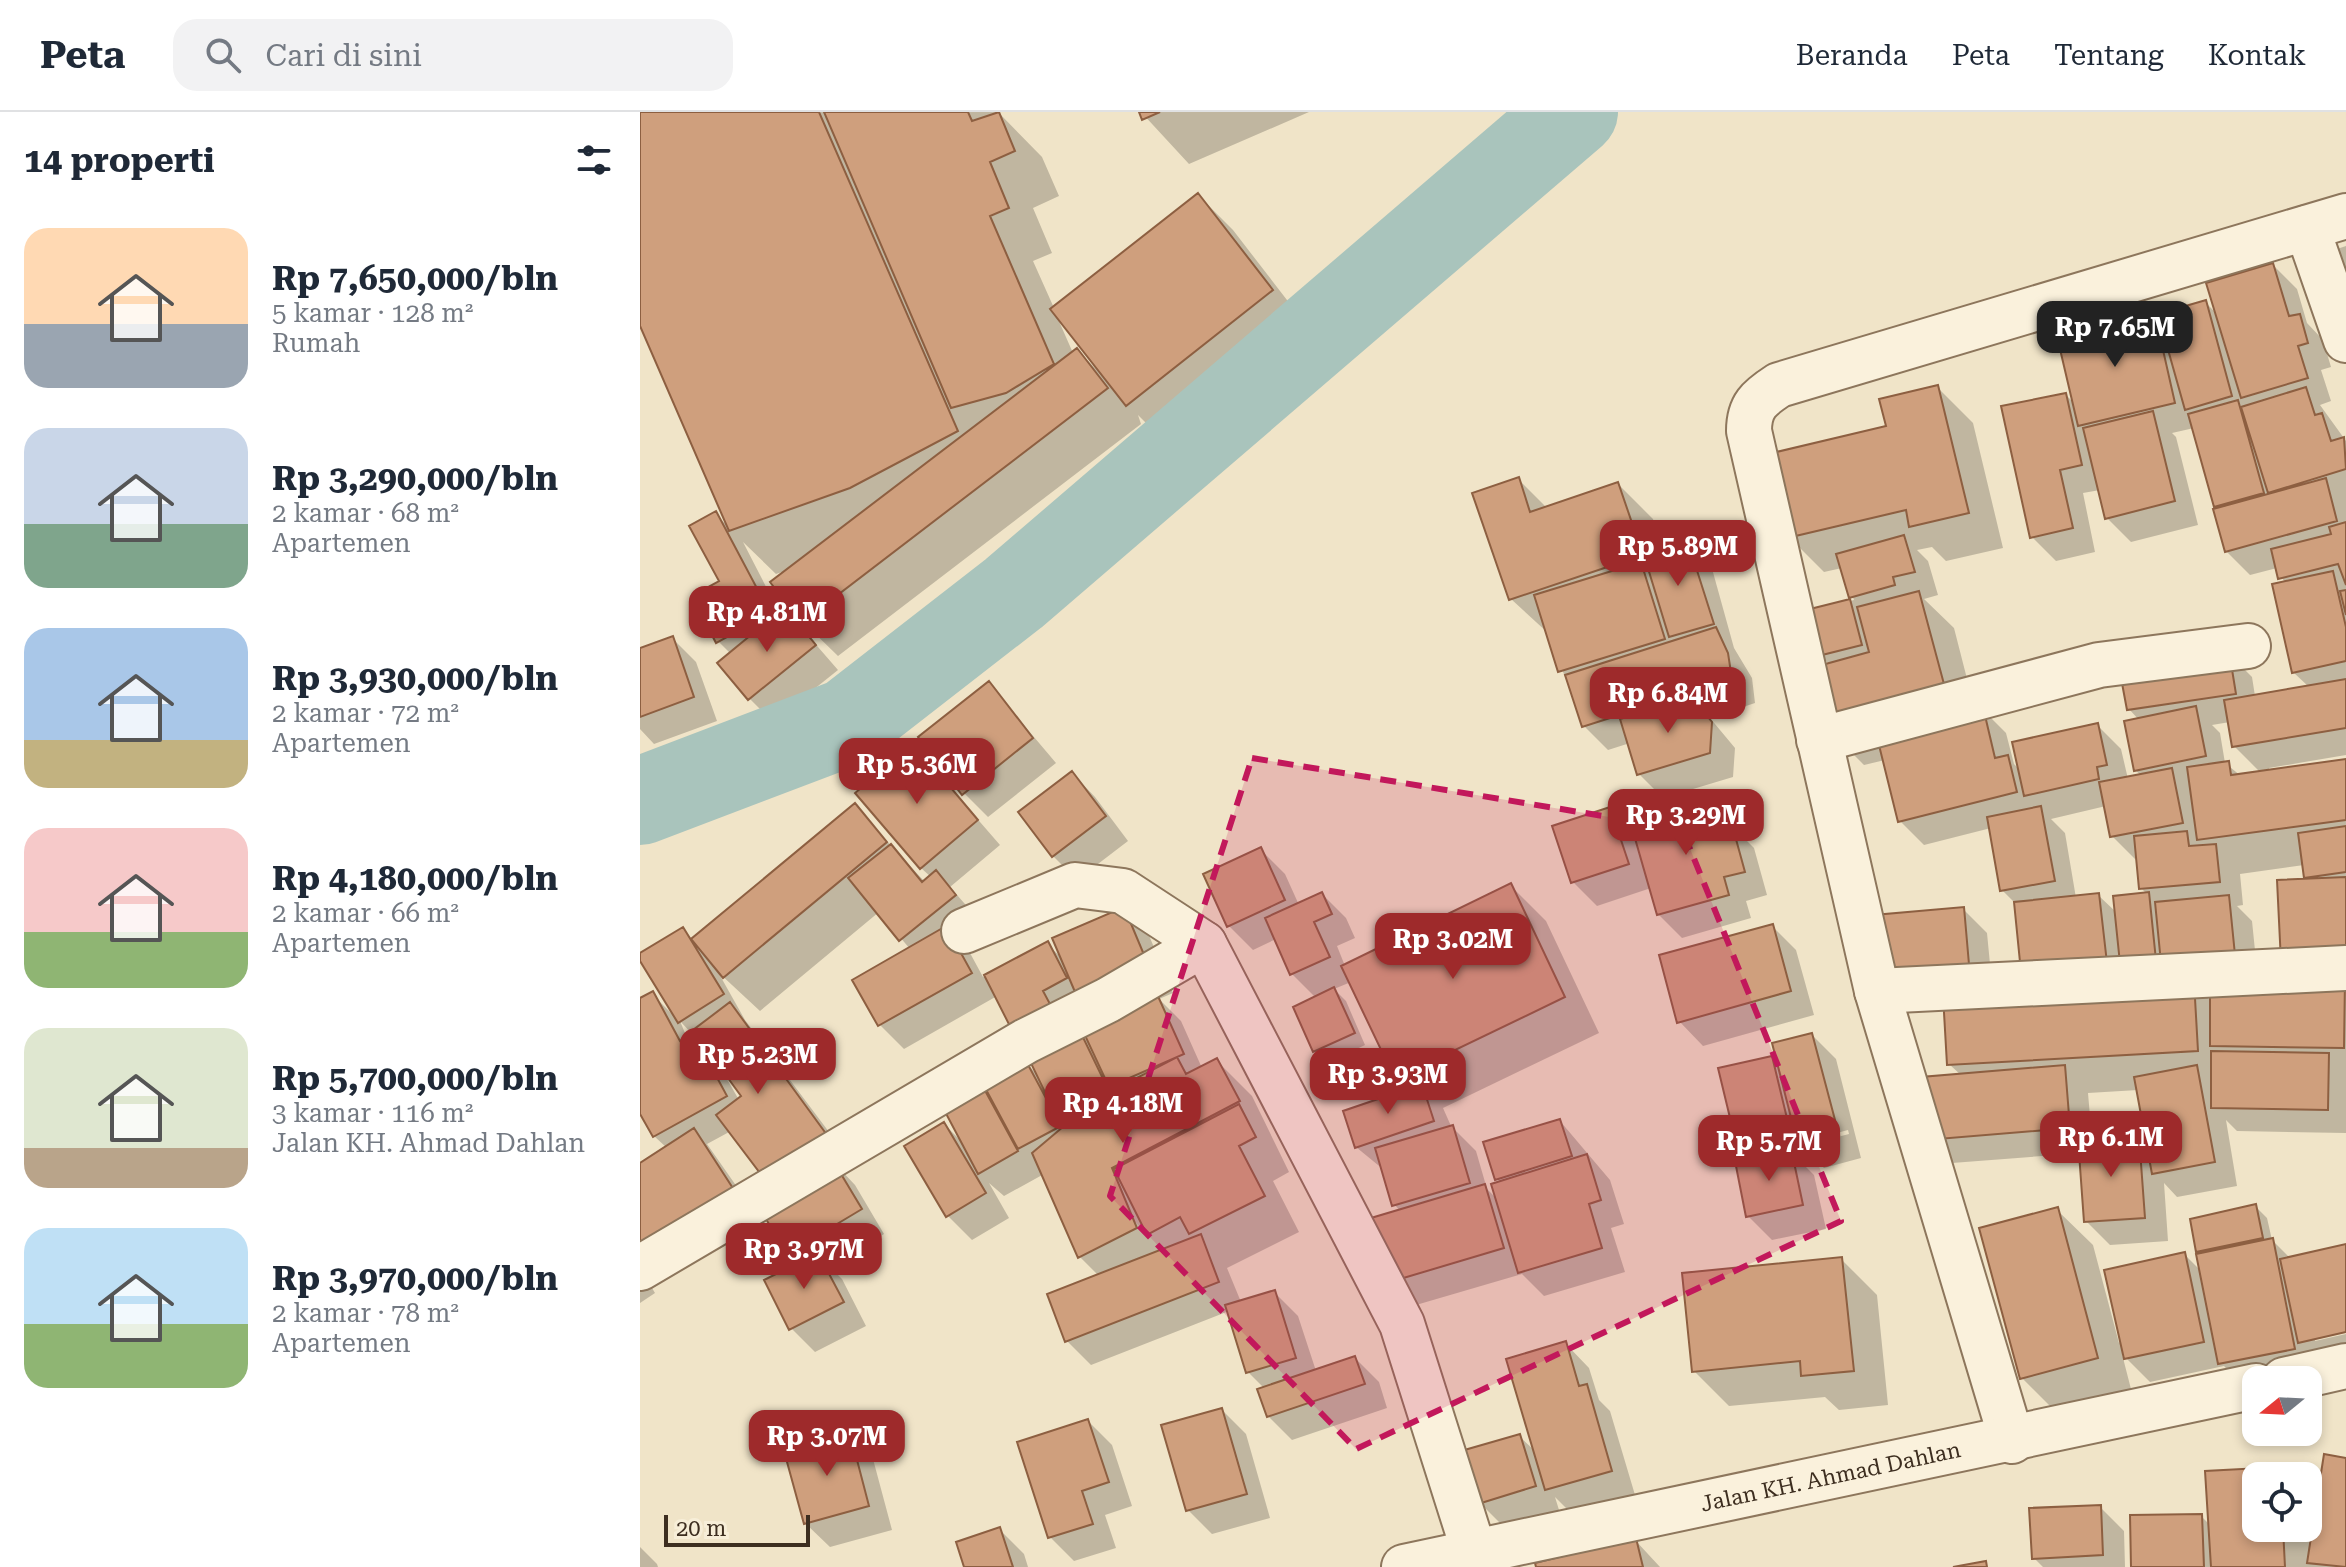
<!DOCTYPE html>
<html lang="id">
<head>
<meta charset="utf-8">
<style>
	:root { --surface:#fff; --page:#f2f2f3; --text:#1f2937; --muted:#747a83; --line:#e0e1e3; --accent:#9e2a2b }
	body { margin:0; font-family:"Roboto Serif",serif; background:var(--page); color:var(--text); height:100vh; display:flex; flex-direction:column; font-size:30px; white-space:nowrap }
	* { box-sizing:border-box; margin:0 }
	p { font-size:26px; color:var(--muted) }
	.icon { flex:none; width:44px; height:44px; fill:none; stroke:currentColor; stroke-width:2; stroke-linecap:round; stroke-linejoin:round }
	.map { position:relative; flex:1; overflow:hidden }
	.side { display:flex; flex-direction:column; background:var(--surface); width:640px }
	.side>* { flex:none }
	.needle { width:52px; rotate:252deg }
	.tools { position:absolute; left:1602px; top:1254px; display:grid; gap:16px }
	.tools a { display:grid; place-items:center; width:80px; height:80px; border-radius:16px; background:var(--surface); box-shadow:0 4px 12px #0003; font-size:40px }
	.scale { position:absolute; left:24px; bottom:20px; width:146px; box-sizing:border-box; padding-left:8px; border:4px solid #3d2e20; border-top:0; font-size:22px; line-height:28px; white-space:nowrap; color:#3d2e20; -webkit-text-stroke:6px #f7eed8; paint-order:stroke }
	.price { position:absolute; translate:-50% -68px; padding:0 18px; border-radius:16px; background:var(--accent); color:#fff; font-size:26px; line-height:52px; filter:drop-shadow(0 2px 4px #0008) }
	.price::after { content:''; position:absolute; left:50%; top:48px; width:24px; height:18px; margin-left:-12px; background:inherit; clip-path:polygon(0 0,100% 0,50% 100%) }
	.price.on { background:#222; color:#fff }
	ul { padding:0; list-style:none }
	li { display:flex; align-items:center; gap:24px; height:200px; padding:0 24px }
	li span { display:grid; place-items:center; flex:none; width:224px; height:160px; border-radius:24px; color:#555 }
	li>.icon { margin-inline-start:auto }
	span .icon { width:96px; height:96px; fill:#fffc; stroke-width:1 }
	li b { font-size:34px }
	h2 { display:flex; justify-content:space-between; align-items:center; height:96px; padding:0 24px; font-size:34px }
	header { display:flex; align-items:center; gap:48px; box-sizing:border-box; height:112px; padding:0 40px; background:var(--surface); border-bottom:2px solid var(--line) }
	header strong { font-size:38px }
	nav { display:flex; gap:44px; margin-inline-start:auto; font-size:28px }
	.search { width:560px; height:72px; background:var(--page); display:flex; align-items:center; gap:20px; box-sizing:border-box; padding:0 28px; border-radius:24px; color:var(--muted); font-size:30px }
	main { display:flex; flex:1; min-height:0 }
	.map>svg:first-child { display:block }
</style>
</head>
<body>
<header>
<strong>Peta</strong>
<div class="search"><svg class="icon" aria-label="search" viewBox="0 0 24 24"><circle cx="10" cy="10" r="6"/><path d="M15 15l6 6"/></svg>Cari di sini</div>
<nav><a>Beranda</a><a>Peta</a><a>Tentang</a><a>Kontak</a></nav>
</header>
<main>
<section class="side">
<h2>14 properti<svg class="icon" aria-label="filters" viewBox="0 0 24 24"><path d="M4 7h16M4 17h16"/><circle cx="9" cy="7" r="2"/><circle cx="15" cy="17" r="2"/></svg></h2>
<ul>
<li><span style="background:linear-gradient(#ffd9b3 60%,#9aa5b1 0)"><svg class="icon" aria-label="home" viewBox="0 0 24 24"><path d="M3 11l9-7 9 7M6 9v11h12V9"/></svg></span><div><b>Rp 7,650,000/bln</b><p>5 kamar · 128 m²</p><p>Rumah</p></div></li>
<li><span style="background:linear-gradient(#c9d6e8 60%,#7fa58c 0)"><svg class="icon" aria-label="home" viewBox="0 0 24 24"><path d="M3 11l9-7 9 7M6 9v11h12V9"/></svg></span><div><b>Rp 3,290,000/bln</b><p>2 kamar · 68 m²</p><p>Apartemen</p></div></li>
<li><span style="background:linear-gradient(#a9c7e8 70%,#c2b280 0)"><svg class="icon" aria-label="home" viewBox="0 0 24 24"><path d="M3 11l9-7 9 7M6 9v11h12V9"/></svg></span><div><b>Rp 3,930,000/bln</b><p>2 kamar · 72 m²</p><p>Apartemen</p></div></li>
<li><span style="background:linear-gradient(#f6c9c9 65%,#8fb573 0)"><svg class="icon" aria-label="home" viewBox="0 0 24 24"><path d="M3 11l9-7 9 7M6 9v11h12V9"/></svg></span><div><b>Rp 4,180,000/bln</b><p>2 kamar · 66 m²</p><p>Apartemen</p></div></li>
<li><span style="background:linear-gradient(#dfe7d0 75%,#b9a48a 0)"><svg class="icon" aria-label="home" viewBox="0 0 24 24"><path d="M3 11l9-7 9 7M6 9v11h12V9"/></svg></span><div><b>Rp 5,700,000/bln</b><p>3 kamar · 116 m²</p><p>Jalan KH. Ahmad Dahlan</p></div></li>
<li><span style="background:linear-gradient(#bfe0f5 60%,#8fb573 0)"><svg class="icon" aria-label="home" viewBox="0 0 24 24"><path d="M3 11l9-7 9 7M6 9v11h12V9"/></svg></span><div><b>Rp 3,970,000/bln</b><p>2 kamar · 78 m²</p><p>Apartemen</p></div></li>
</ul>
</section>
<div class="map">
<svg width="1706" height="1455" viewBox="0 0 1706 1455">
	<rect width="100%" height="100%" fill="#f0e4c8"/>
	<!-- shadow -->
	<path fill="#0003" fill-rule="evenodd" d="M0,0H358L402,45L419,84L393,96L412,141L393,149L414,196L558,83L593,118L667,214L523,328L498,303L501,312L198,544L162,509L148,458L136,462L103,430L140,502L145,497L198,558L133,610L109,586L91,542L78,529L82,470L75,402L90,416L0,208ZM418,207L460,257L458,259L437,238L433,241Z
		M501,0H669L549,52Z
		M1706,134V214L1682,142Z
		M1633,153L1657,177L1667,211L1683,228L1691,255L1681,258L1691,289L1680,293L1706,329V643L1629,656L1630,660L1706,649V1021L1597,1019L1586,1008L1597,1074L1537,1085L1524,1071L1528,1129L1470,1133L1446,1109L1441,1041L1312,1051L1288,1027L1322,964L1309,952L1323,797L1347,821L1353,883L1403,880L1376,792L1362,778L1351,716L1284,733L1260,709L1245,648L1224,653L1189,618L1190,553L1180,543L1168,499L1214,488L1202,456L1184,460L1149,425L1248,316L1298,276L1333,311L1363,436L1306,449L1292,435L1277,438L1288,449L1298,483L1284,487L1314,516L1335,598L1342,597L1366,621L1374,652L1380,658L1457,613L1481,637L1488,667L1502,664L1495,658L1499,608L1489,597L1588,541L1612,565L1615,584L1669,575L1653,560L1645,471L1637,456L1610,463L1586,439L1580,398L1554,316L1532,321L1536,325L1558,413L1491,430L1467,406L1460,378L1443,381L1455,440L1416,449L1392,425L1426,283L1435,292L1489,205L1497,213L1515,209L1525,219L1565,190L1578,203ZM1590,610L1594,634L1621,661L1601,664L1585,651L1580,621L1572,613ZM1466,694L1472,724L1496,748L1501,776L1507,782L1477,801L1458,783L1436,786L1425,721L1411,707ZM1664,753L1670,768L1662,869L1618,868L1612,809L1597,794L1603,793L1600,762ZM1564,882H1572V890ZM1498,978L1509,1036L1498,1026L1452,1028L1448,981Z
		M878,367L907,396L978,372L1013,407L1022,436L1047,429L1071,453L1094,536L1112,566L1115,591L1070,606L1095,636L1093,665L1023,686L999,662L990,631L968,638L944,614L908,521L871,487Z
		M32,526L56,550L77,609L14,632L0,617V538Z
		M349,572L416,651L348,705L324,681Z
		M274,634L360,733L310,775L339,808L315,827L330,841L343,865L407,832L423,847L484,797L508,821L533,881L519,887L541,909L562,956L577,949L612,984L649,1060L633,1069L659,1120L587,1156L601,1190L634,1180L658,1204L676,1259L715,1246L739,1270L747,1296L652,1328L628,1304L625,1277L608,1260L589,1199L451,1253L427,1229L459,1164L440,1145L404,1062L364,1084L349,1071L369,1106L332,1128L308,1104L304,1012L322,1030L341,975L351,986L386,951L398,963L357,884L264,937L240,913L270,837L239,800L120,899L78,860L105,908L210,1048L199,1056L215,1073L244,1122L189,1154L202,1167L226,1214L175,1240L151,1216L160,1152L148,1140L140,1081L91,1019L67,1032L118,1105L0,1054L27,1036L14,1024L0,998V888L12,882L34,904L0,843L43,817L53,828L214,694L285,770L291,765L281,756ZM40,909L53,923L47,926ZM445,918L451,932L438,919ZM87,960L104,984L99,988L84,962Z
		M432,661L455,685L488,729L437,768L413,744L380,700Z
		M1062,691L1084,713L1090,712L1114,736L1127,783L1106,789L1111,806L1042,826L1018,802L1011,776L957,794L933,770L969,697L996,724Z
		M621,738L645,762L659,793L682,782L706,806L715,826L697,834L705,854L871,774L906,809L959,921L803,996L811,1014L836,1039L847,1077L858,1088L861,1071L857,1067L920,1009L970,1068L984,1112L971,1116L985,1160L904,1184L882,1162L776,1193L751,1169L761,1100L754,1092L744,1058L716,1035L770,979L757,966L711,870L694,877L706,889L725,933L687,951L675,939L655,896L676,886L652,862L636,827L613,838L589,814Z
		M1132,814L1156,838L1174,903L1063,934L1039,909Z
		M1172,923L1196,947L1221,1046L1184,1056L1178,1050L1164,1053L1174,1063L1186,1117L1132,1128L1108,1104L1109,1048L1100,1038L1131,946L1140,955ZM1208,1018L1209,1022L1174,1031V1027Z
		M1615,1094L1627,1106L1632,1128L1651,1147L1706,1134V1218L1675,1225V1229L1706,1222V1249L1604,1275L1584,1254L1510,1270L1482,1242L1492,1281L1417,1301L1382,1266L1417,1098L1453,1133L1479,1231L1544,1142L1562,1160V1143L1558,1139Z
		M1201,1147L1237,1183L1248,1293L1199,1298L1185,1285L1089,1294L1054,1259Z
		M0,1156L15,1181L0,1191Z
		M925,1231L949,1256L959,1288L970,1299L995,1383L931,1401L915,1385L919,1398L864,1415L840,1391L879,1324L896,1340Z
		M582,1298L606,1322L630,1406L572,1422L548,1398Z
		M448,1309L472,1333L492,1394L465,1403L476,1436L434,1449L410,1425Z
		M209,1323L233,1347L252,1418L190,1435L165,1411Z
		M1706,1348V1455H1493L1561,1404L1570,1413L1567,1361L1639,1357L1646,1364H1616V1416H1668V1386L1674,1392L1675,1402Z
		M1460,1395L1484,1419L1485,1455H1403L1394,1446Z
		M360,1418L384,1442L388,1455H327Z
		M995,1428L1020,1455H898Z
		M0,1435L17,1452L18,1455H0Z"/>
	<g fill="none" stroke-linecap="round" stroke-linejoin="round">
		<!-- river -->
		<path stroke="#a9c4bc" stroke-width="88" d="M0,689L208,610L374,481L934,0"/>
	</g>
	<!-- building -->
	<path fill="#cf9f7d" stroke="#8d5f41" stroke-width="2" d="M0,0H179L318,319L210,376L89,419L0,214Z
		M184,0H328L332,9L359,0L375,39L350,50L369,96L350,104L414,252L366,281L311,296Z
		M499,0H520L502,8Z
		M558,81L633,178L486,294L410,197Z
		M1633,151L1649,204L1660,202L1668,231L1658,234L1668,266L1601,286L1566,171Z
		M1566,188L1592,284L1545,298L1518,202Z
		M1490,203L1491,212L1516,207L1535,291L1438,314L1416,220Z
		M437,236L468,276L161,511L130,470Z
		M1298,273L1329,401L1269,415L1266,398L1147,426L1128,342L1246,314L1239,287Z
		M1666,275L1675,303L1682,301L1691,329L1704,325L1706,357L1628,381L1601,295Z
		M1426,281L1442,353L1420,358L1433,416L1390,426L1361,294Z
		M1598,288L1624,381L1574,395L1548,302Z
		M1513,299L1535,389L1465,407L1443,316Z
		M879,365L890,400L978,370L1003,443L869,488L832,381Z
		M1686,366L1697,409L1585,440L1573,397Z
		M76,399L130,501L76,531L52,484L79,469L49,414Z
		M1706,410V473L1698,452L1638,467L1631,437L1691,422L1689,415Z
		M1264,423L1275,460L1253,465L1255,473L1209,486L1196,442Z
		M1047,427L1074,512L1029,525L1003,440Z
		M1001,450L1025,527L918,560L894,483Z
		M1693,459L1706,515V549L1652,561L1632,472Z
		M1706,478V503L1700,479Z
		M1279,479L1308,587L1187,619L1171,556L1229,540L1217,495Z
		M1210,487L1222,533L1178,544L1166,498Z
		M145,495L176,533L108,588L77,551Z
		M1076,515L1088,541L1092,567L942,615L925,563Z
		M33,524L54,585L0,605V536Z
		M1589,539L1596,582L1487,598L1479,555Z
		M1706,567V616L1592,635L1584,588Z
		M349,569L393,626L322,683L278,625Z
		M1052,585L1072,610L1070,641L997,663L980,607Z
		M1556,594L1566,644L1494,659L1484,609Z
		M1343,595L1355,646L1368,643L1377,680L1258,710L1236,621Z
		M1458,611L1467,653L1457,655L1459,667L1384,684L1372,630Z
		M274,632L338,708L280,757L215,681Z
		M1706,647V708L1557,728L1547,655L1589,649L1591,663Z
		M1532,656L1543,711L1470,725L1459,670Z
		M432,659L466,704L412,745L378,700Z
		M1062,689L1069,715L1091,709L1105,760L1084,765L1089,783L1017,803L990,709Z
		M215,691L247,730L83,866L51,827Z
		M1401,694L1415,769L1360,779L1347,705Z
		M970,695L989,752L931,771L912,714Z
		M1706,714V760L1664,766L1658,721Z
		M1547,719L1549,734L1576,732L1580,770L1499,777L1494,724Z
		M251,732L282,770L296,758L316,783L259,829L208,766Z
		M621,735L645,788L587,815L563,762Z
		M1706,765V847L1641,850L1637,768Z
		M871,771L925,885L755,967L701,854Z
		M682,780L692,802L674,810L690,845L650,863L625,806Z
		M1509,780L1517,858L1481,861L1473,784Z
		M1459,781L1467,851L1381,860L1374,790Z
		M1589,783L1596,853L1522,861L1515,790Z
		M484,795L510,857L441,894L412,826Z
		M1324,795L1330,864L1241,872L1234,803Z
		M1133,812L1151,879L1037,911L1019,843Z
		M306,814L332,861L238,914L212,868Z
		M43,815L84,882L38,911L0,849V841Z
		M408,829L427,866L403,879L419,909L378,930L344,863Z
		M1570,866L1705,867L1704,936L1570,934Z
		M1554,869L1558,939L1307,953L1303,883Z
		M694,875L715,921L673,940L653,895Z
		M13,879L40,929L53,921L87,984L13,1025L0,1002V886Z
		M517,882L544,942L469,975L442,917Z
		M90,890L187,1023L126,1069L76,1003L101,984L53,918Z
		M439,917L467,975L415,1001L387,943Z
		M1172,921L1199,1023L1158,1033L1132,931Z
		M1571,939L1689,941L1688,998L1571,996Z
		M1132,944L1152,1027L1098,1039L1078,956Z
		M537,945L546,962L577,946L600,989L472,1056L497,1116L438,1146L392,1041L456,987Z
		M386,949L421,1014L378,1037L343,972Z
		M1425,953L1430,1016L1286,1028L1281,965Z
		M1557,953L1575,1050L1512,1062L1494,965Z
		M782,972L794,1009L715,1036L703,999Z
		M342,973L378,1039L338,1062L302,994Z
		M599,992L616,1025L599,1034L625,1084L549,1122L540,1105L507,1123L474,1057Z
		M920,1007L932,1044L855,1068L843,1030Z
		M304,1010L346,1081L306,1105L264,1034Z
		M813,1013L830,1071L752,1094L735,1036Z
		M54,1016L96,1081L0,1143V1051Z
		M1499,1024L1505,1106L1444,1110L1438,1027Z
		M1151,1036L1163,1093L1106,1105L1095,1049Z
		M947,1042L961,1088L949,1092L962,1136L878,1161L851,1072Z
		M192,1047L222,1097L147,1142L117,1092Z
		M845,1072L864,1136L750,1170L731,1106Z
		M1616,1092L1623,1126L1556,1140L1550,1107Z
		M1418,1095L1458,1246L1380,1267L1339,1116Z
		M561,1122L579,1170L425,1230L407,1182Z
		M1633,1126L1655,1237L1578,1252L1556,1142Z
		M1706,1132V1220L1658,1231L1640,1147Z
		M1545,1140L1564,1230L1484,1247L1464,1158Z
		M178,1141L204,1190L149,1218L124,1168Z
		M1202,1145L1214,1259L1161,1264L1160,1249L1052,1260L1042,1161Z
		M635,1178L656,1246L606,1261L585,1193Z
		M926,1229L939,1274L947,1272L972,1359L905,1378L866,1247Z
		M715,1244L725,1272L627,1305L617,1277Z
		M582,1296L607,1382L546,1399L521,1313Z
		M448,1307L469,1370L442,1379L453,1412L408,1426L377,1330Z
		M210,1321L229,1394L164,1412L144,1339Z
		M880,1322L896,1374L838,1392L821,1339Z
		M1684,1342L1706,1346V1455L1667,1451Z
		M1640,1355V1364H1616V1416H1643L1645,1455H1571L1565,1359Z
		M1461,1393L1463,1443L1392,1447L1389,1396Z
		M1562,1402L1564,1455H1491L1490,1403Z
		M360,1415L373,1455H324L316,1430Z
		M996,1426L1003,1455H896L895,1451Z
		M1346,1449L1347,1455H1313Z"/>
	<g fill="none" stroke-linecap="round" stroke-linejoin="round">
		<!-- minor casing -->
		<g stroke="#8d765c" stroke-width="48">
			<g id="minor">
				<path d="M1667,116L1706,228"/>
				<path d="M1179,628L1459,553L1608,534"/>
				<path d="M324,819L435,773L483,779L564,832"/>
				<path d="M1237,879L1706,856"/>
				<path d="M0,1156L386,929L468,888L564,832L762,1212L839,1455"/>
				<path d="M1644,1268L1706,1254"/>
				<path d="M1372,1329L1237,879L1109,319C1109,294 1119,286 1139,273L1706,104"/>
				<path id="s1" d="M764,1455L1616,1274"/>
			</g>
		</g>
		<!-- minor -->
		<use href="#minor" stroke="#faf1dc" stroke-width="44"/>
	</g>
	<!-- marked area -->
	<path fill="#c2185b" fill-opacity="0.2" stroke="#c2185b" stroke-width="6" stroke-dasharray="16 10" stroke-linejoin="round" d="M612,646L1042,717L1201,1109L716,1337L470,1084Z"/>
	<g text-anchor="middle" stroke-width="6" stroke-linejoin="round" paint-order="stroke">
		<!-- street labels -->
		<g font-size="22" fill="#3d2e20" stroke="#f7eed8">
			<text dy="8" stroke="none"><textPath href="#s1" startOffset="436">Jalan KH. Ahmad Dahlan</textPath></text>
		</g>
	</g>
</svg>
<div class="tools">
<a><svg class="needle" viewBox="-14 -14 28 28"><path d="M0-13l5 13h-10z" fill="#e53935"/><path d="M0 13l5-13h-10z" fill="#747a83"/></svg></a>
<a><svg class="icon" aria-label="locate" viewBox="0 0 24 24"><circle cx="12" cy="12" r="6"/><path d="M12 2v4M12 18v4M2 12h4M18 12h4"/></svg></a>
</div>
<div class="scale">20 m</div>
<b class="price on" style="left:1475px;top:257px">Rp 7.65M</b>
<b class="price" style="left:1038px;top:476px">Rp 5.89M</b>
<b class="price" style="left:127px;top:542px">Rp 4.81M</b>
<b class="price" style="left:1028px;top:623px">Rp 6.84M</b>
<b class="price" style="left:277px;top:694px">Rp 5.36M</b>
<b class="price" style="left:1046px;top:745px">Rp 3.29M</b>
<b class="price" style="left:813px;top:869px">Rp 3.02M</b>
<b class="price" style="left:118px;top:984px">Rp 5.23M</b>
<b class="price" style="left:748px;top:1004px">Rp 3.93M</b>
<b class="price" style="left:483px;top:1033px">Rp 4.18M</b>
<b class="price" style="left:1471px;top:1067px">Rp 6.1M</b>
<b class="price" style="left:1129px;top:1071px">Rp 5.7M</b>
<b class="price" style="left:164px;top:1179px">Rp 3.97M</b>
<b class="price" style="left:187px;top:1366px">Rp 3.07M</b>
</div>
</main>
</body>
</html>
